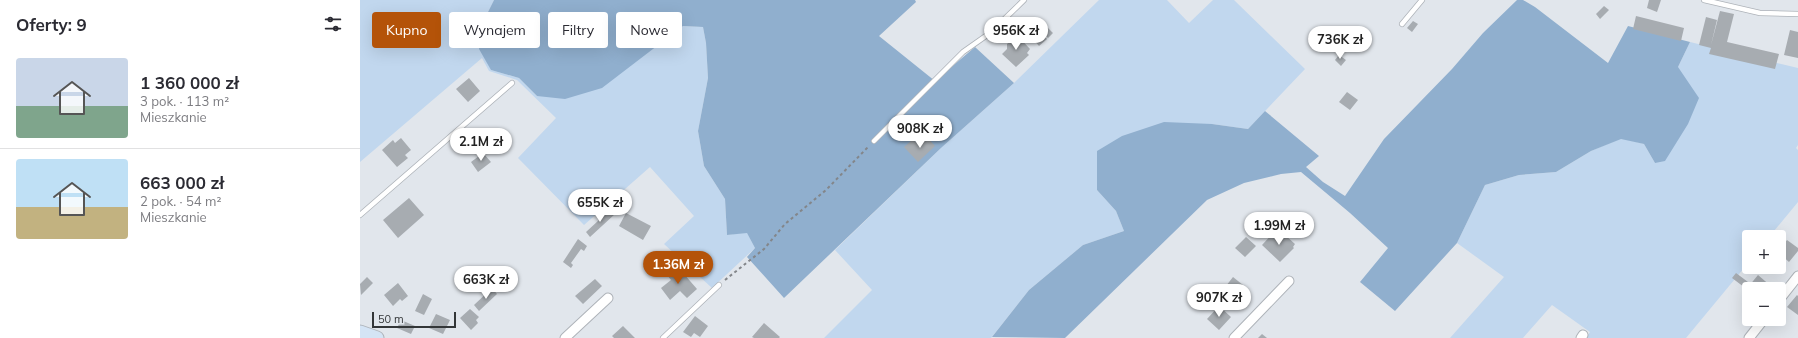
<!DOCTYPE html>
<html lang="pl">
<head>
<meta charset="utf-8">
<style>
	:root { --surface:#fff; --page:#f2f2f3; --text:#2b2b33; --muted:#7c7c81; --line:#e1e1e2; --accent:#b45309 }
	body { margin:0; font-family:Mulish,sans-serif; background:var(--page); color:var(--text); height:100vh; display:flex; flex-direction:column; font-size:15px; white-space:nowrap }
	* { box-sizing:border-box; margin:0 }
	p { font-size:13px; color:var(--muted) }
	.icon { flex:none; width:22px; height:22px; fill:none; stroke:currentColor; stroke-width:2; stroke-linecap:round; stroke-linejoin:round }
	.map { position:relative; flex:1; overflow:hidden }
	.sheet { display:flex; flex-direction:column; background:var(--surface); width:360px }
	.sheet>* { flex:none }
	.guide { position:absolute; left:12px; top:12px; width:380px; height:36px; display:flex; gap:8px }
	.fabs { position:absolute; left:1382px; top:230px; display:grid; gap:8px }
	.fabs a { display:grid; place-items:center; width:44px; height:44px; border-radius:4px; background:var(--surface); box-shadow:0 4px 16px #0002; font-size:20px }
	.scale { position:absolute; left:12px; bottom:10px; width:84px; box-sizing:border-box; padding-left:4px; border:2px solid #333638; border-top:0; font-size:11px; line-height:14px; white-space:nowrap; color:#333638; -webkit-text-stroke:3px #e1e6ec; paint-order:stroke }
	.price { position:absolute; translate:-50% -34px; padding:0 9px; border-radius:14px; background:#fff; color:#222; font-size:13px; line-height:26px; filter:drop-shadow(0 1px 2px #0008) }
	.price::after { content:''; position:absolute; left:50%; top:24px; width:12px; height:9px; margin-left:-6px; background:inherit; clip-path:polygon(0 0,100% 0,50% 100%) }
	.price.current { background:var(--accent); color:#fff }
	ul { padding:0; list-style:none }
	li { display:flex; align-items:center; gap:12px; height:100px; padding:0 16px }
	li+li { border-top:1px solid var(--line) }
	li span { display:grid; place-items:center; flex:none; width:112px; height:80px; border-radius:4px; color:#555 }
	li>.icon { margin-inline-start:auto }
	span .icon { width:48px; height:48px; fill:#fffc; stroke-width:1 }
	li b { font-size:17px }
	h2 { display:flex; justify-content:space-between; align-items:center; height:48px; padding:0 16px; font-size:17px }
	.pill { padding:0 14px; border-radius:4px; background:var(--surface); box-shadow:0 4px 16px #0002; font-size:14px; line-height:36px }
	.pill.current { background:var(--accent); color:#fff }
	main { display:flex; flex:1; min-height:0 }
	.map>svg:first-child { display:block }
</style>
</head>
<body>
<main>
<section class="sheet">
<h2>Oferty: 9<svg class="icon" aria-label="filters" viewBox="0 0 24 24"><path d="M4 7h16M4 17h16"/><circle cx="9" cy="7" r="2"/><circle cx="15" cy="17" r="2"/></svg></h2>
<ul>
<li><span style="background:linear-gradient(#c9d6e8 60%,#7fa58c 0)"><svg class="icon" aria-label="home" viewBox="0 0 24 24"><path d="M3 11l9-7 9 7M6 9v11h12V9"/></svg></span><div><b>1 360 000 zł</b><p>3 pok. · 113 m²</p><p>Mieszkanie</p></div></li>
<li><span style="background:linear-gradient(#bfe0f5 60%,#c2b280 0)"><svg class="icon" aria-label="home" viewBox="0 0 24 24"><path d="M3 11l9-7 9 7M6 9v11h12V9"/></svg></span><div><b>663 000 zł</b><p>2 pok. · 54 m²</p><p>Mieszkanie</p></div></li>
</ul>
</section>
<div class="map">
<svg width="1438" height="338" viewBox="0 0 1438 338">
	<rect width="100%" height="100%" fill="#e1e6ec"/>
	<!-- green -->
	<path fill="#c1d7ee" d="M0,0H134L123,22L131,70L159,78L177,96L288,52L323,26L343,27L346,43L348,78L338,131L344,166L365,199L367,235L387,232L395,248L352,288L304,244L334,216L290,167L224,225L158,158L196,118L157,80L129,71L122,58L0,162Z
		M739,0H807L829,23L853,0H874L945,69L888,129L852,124L737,190L756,211L764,231L723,245L669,290L631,338H464L512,290L475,250L581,148L654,83Z
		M1330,42L1438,68V145L1436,148L1438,150V202L1409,237H1389V262L1326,338H1226L1230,332L1192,305L1163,338H1090L1144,277L1097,243L1125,185L1159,175L1196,172L1231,151L1261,138L1284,144L1295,163L1318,67Z"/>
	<!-- forest -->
	<path fill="#90afce" d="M134,0H555L556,2L519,36L575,81L615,47L654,83L581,148L424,298L387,257L395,248L387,233L367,235L365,199L344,166L338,131L348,78L346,43L343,27L323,26L242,88L205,99L177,96L159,78L131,70L119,49L123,22Z
		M1157,0H1163L1175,7L1248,63L1268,26L1330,42L1318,67L1339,98L1328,124L1305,161L1295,163L1284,144L1261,139L1231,151L1196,172L1159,175L1125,185L1097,243L1035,311L1000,282L1028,248L990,213L941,172L921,174L884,183L847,200L705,338L632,337L669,290L723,245L764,231L756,211L737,190V151L762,136L804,122L852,124L888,129L905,111L959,156L946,167L963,182L985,196L1024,139L1092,69L1123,33Z"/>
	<!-- building -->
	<path fill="#a7acb1" d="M1289,0H1301L1297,12L1287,8Z
		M1244,6L1249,10L1240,19L1236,14Z
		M1360,11L1374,14L1367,42L1419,54L1415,69L1349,54L1351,48L1339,45L1346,17L1357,20L1351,45Z
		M1276,16L1324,28L1321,41L1273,29Z
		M1053,21L1058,24L1052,32L1047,28Z
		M686,26L693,33L688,38L681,31Z
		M1430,30L1438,32V58L1424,55Z
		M680,31L687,39L679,46L672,38Z
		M657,35L670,49L667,53L669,55L656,67L642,54L647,49V44Z
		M979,55L986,60L981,66L975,60Z
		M109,78L120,91L108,102L96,89Z
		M987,92L998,100L990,110L979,102Z
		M567,137L575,146L558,162L544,147L553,139L559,145Z
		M41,138L51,150L45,155L48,158L37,167L22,150L33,140L35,143Z
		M123,153L131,162L118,172L111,162Z
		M49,198L64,215L38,238L23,220Z
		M251,209L255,214L230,237L226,232Z
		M266,213L291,226L283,240L259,226Z
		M915,231L922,238L925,235L935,244L933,247L934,248L920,262L902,245Z
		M886,237L896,246L885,257L875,248Z
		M218,239L227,246L224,251L221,249L211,263L213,265L211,268L203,262Z
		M1427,240L1438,248V251L1429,262L1419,253V250Z
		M317,266L337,289L327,298L320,291L310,300L301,288L311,280L307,275Z
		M1376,273L1388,282L1384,287L1372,278Z
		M1398,275L1412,287L1410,289H1389V295L1384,292Z
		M7,277L13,283L1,295L0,284Z
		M873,277L883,285L871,299L862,291Z
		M235,279L242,286L223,304L215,296Z
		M38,283L48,296L42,301L40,299L33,306L24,295Z
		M132,288L137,294L119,311L114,305Z
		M63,294L72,299L64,315L55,311Z
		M1437,295L1438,296V315L1427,307Z
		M859,306L871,317L859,330L847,319Z
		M110,309L119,317L116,320L118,323L111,330L100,318Z
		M76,314L90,320L83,334L69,328Z
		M335,316L348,326L340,337L334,333L331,337L323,332Z
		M41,320L55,326L51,334L37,328Z
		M404,323L420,337L419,338H394L392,337Z
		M263,326L275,338H254L252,336Z
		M902,334L907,338H898Z"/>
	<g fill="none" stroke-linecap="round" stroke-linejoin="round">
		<!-- lane casing -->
		<g stroke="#aeb3b9" stroke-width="6">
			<path id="lane" d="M1344,0L1400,13L1438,14
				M1042,24L1062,0
				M514,141L603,52L630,33L664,0
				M0,215L152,83
				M303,338L359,285"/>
		</g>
		<!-- street casing -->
		<g stroke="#aeb3b9" stroke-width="11">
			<path id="street" d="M1419,300L1438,276
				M205,338L248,298
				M874,338L929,281
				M1221,338L1223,335
				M1389,338L1404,319"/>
		</g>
		<!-- secondary casing -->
		<g stroke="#aeb3b9" stroke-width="15">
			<path id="secondary" d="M0,332L17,338"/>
		</g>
		<!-- path -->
		<path stroke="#83868a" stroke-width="2" stroke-dasharray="3 3" stroke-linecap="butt" d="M365,280L404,249L425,224L466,190L509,146"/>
		<!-- lane -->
		<use href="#lane" stroke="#fff" stroke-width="4.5"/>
		<!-- street -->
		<use href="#street" stroke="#fff" stroke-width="9"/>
		<!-- secondary -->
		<use href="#secondary" stroke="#d4e4f5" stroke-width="13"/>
	</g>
</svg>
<div class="fabs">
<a>+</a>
<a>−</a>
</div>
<div class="scale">50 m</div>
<b class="price" style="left:656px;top:51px">956K zł</b>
<b class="price" style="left:980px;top:60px">736K zł</b>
<b class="price" style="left:560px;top:149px">908K zł</b>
<b class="price" style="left:121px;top:162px">2.1M zł</b>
<b class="price" style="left:240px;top:223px">655K zł</b>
<b class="price" style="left:919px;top:246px">1.99M zł</b>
<b class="price current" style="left:318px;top:285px">1.36M zł</b>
<b class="price" style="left:126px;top:300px">663K zł</b>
<b class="price" style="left:859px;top:318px">907K zł</b>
<div class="guide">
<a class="pill current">Kupno</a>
<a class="pill">Wynajem</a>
<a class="pill">Filtry</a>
<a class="pill">Nowe</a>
</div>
</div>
</main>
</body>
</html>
